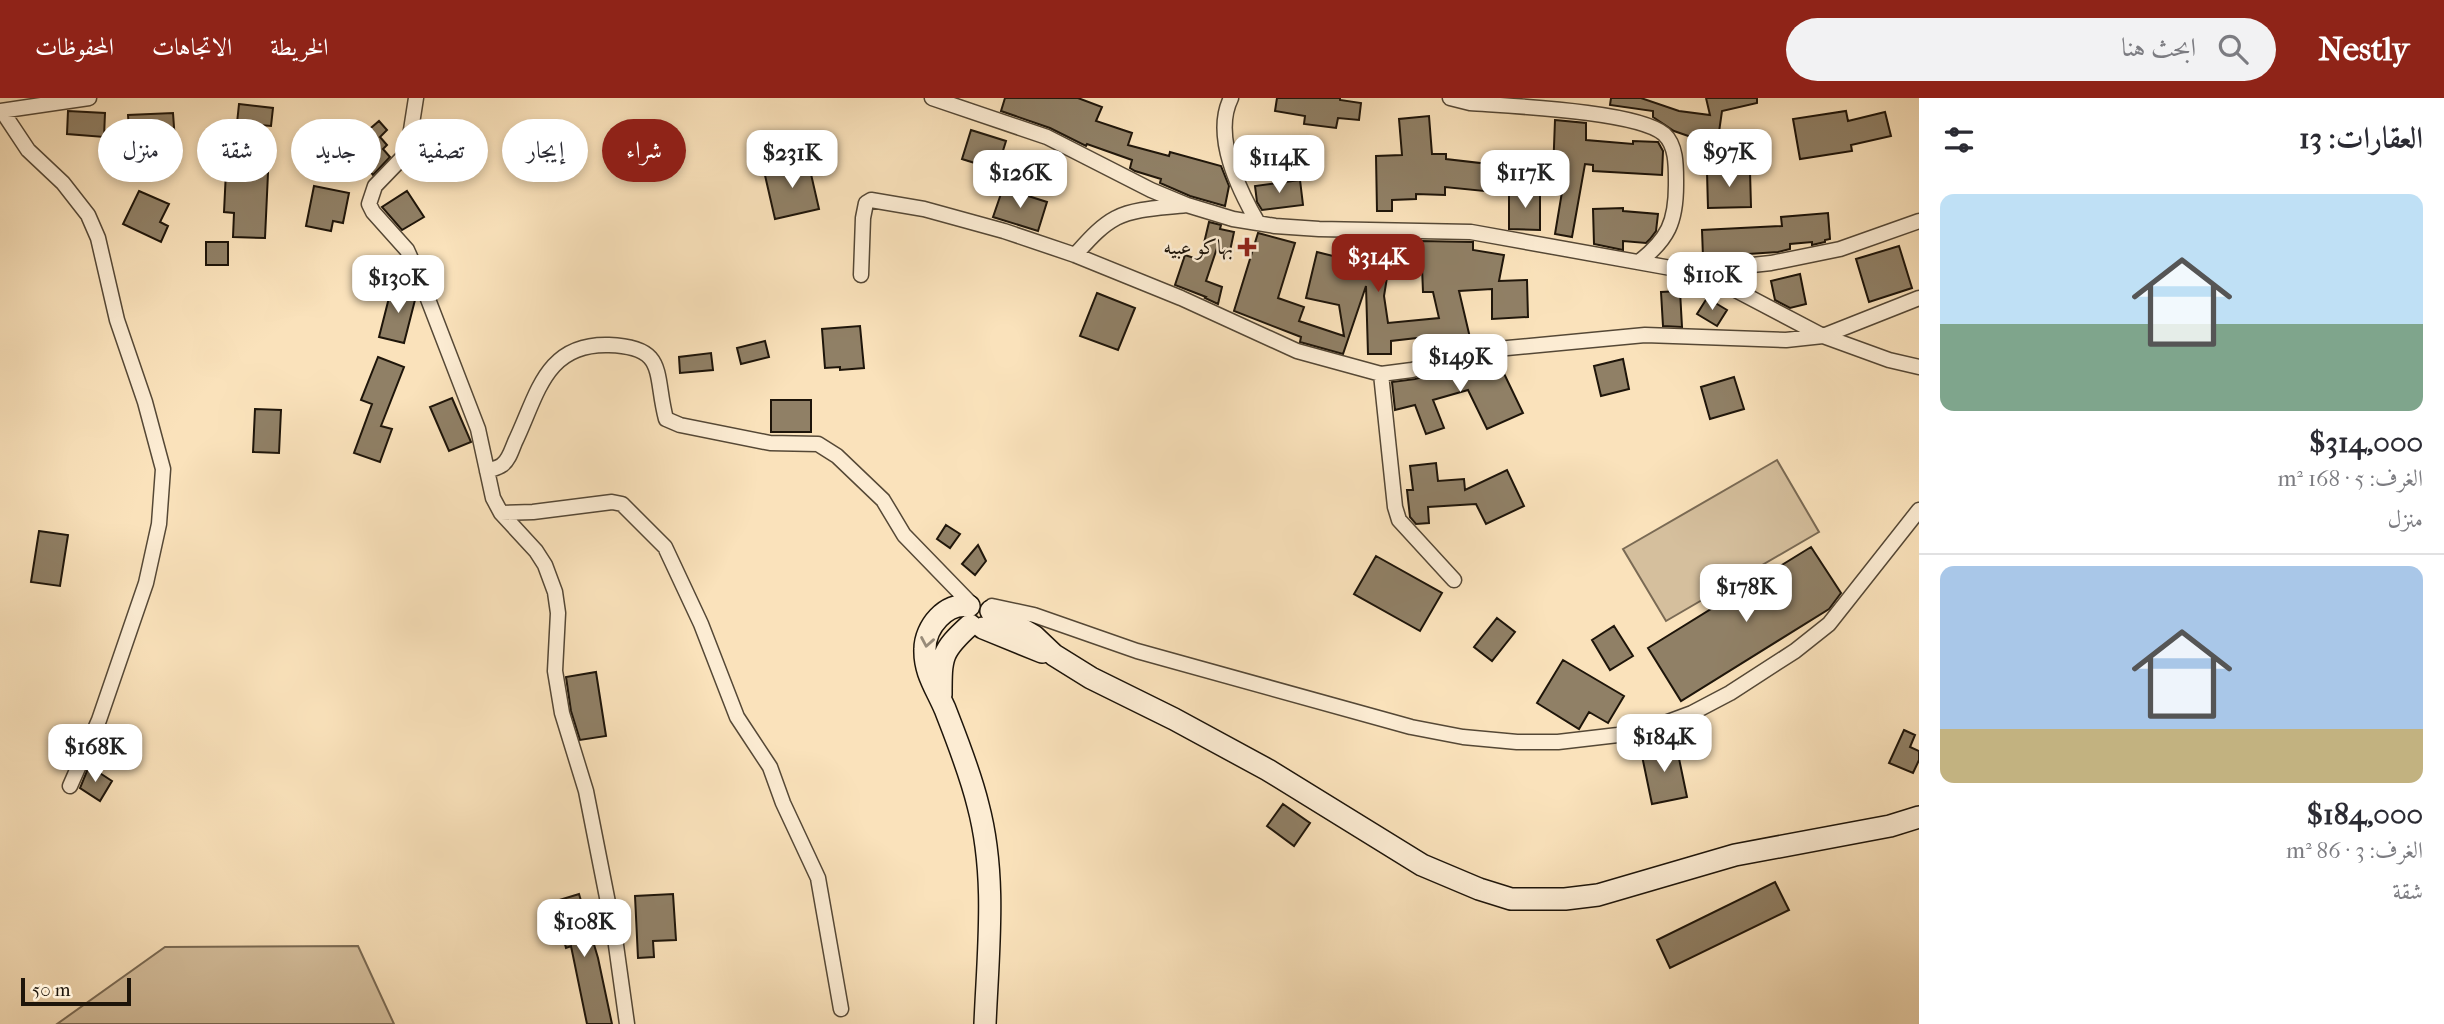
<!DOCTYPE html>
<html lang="ar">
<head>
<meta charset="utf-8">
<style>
	:root { --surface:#fff; --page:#f2f2f3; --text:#2b2b33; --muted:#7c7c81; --line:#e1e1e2; --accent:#8f2418 }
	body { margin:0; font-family:"IM FELL French Canon",Amiri,serif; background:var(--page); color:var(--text); direction:rtl; height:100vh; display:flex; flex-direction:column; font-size:26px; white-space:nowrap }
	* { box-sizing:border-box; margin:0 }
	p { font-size:23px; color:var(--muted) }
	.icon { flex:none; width:38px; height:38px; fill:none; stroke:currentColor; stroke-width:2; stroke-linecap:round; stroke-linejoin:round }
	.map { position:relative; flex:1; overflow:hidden; direction:ltr }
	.drawer { display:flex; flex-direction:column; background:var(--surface); width:525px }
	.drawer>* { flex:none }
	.guide { position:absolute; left:21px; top:21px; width:665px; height:63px; direction:rtl; display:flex; gap:14px }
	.scale { position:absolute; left:21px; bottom:18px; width:110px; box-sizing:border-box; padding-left:7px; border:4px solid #1e150a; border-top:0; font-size:19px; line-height:24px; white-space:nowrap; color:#1e150a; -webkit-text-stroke:5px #fcecd3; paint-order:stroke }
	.price { position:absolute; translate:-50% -60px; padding:0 16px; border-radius:14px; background:#fff; color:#222; font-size:23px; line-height:46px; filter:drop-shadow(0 2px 4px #0008) }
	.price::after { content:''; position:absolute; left:50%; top:42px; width:21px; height:16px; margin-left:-10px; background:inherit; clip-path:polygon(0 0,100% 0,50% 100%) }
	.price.current { background:var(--accent); color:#fff }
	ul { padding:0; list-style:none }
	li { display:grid; align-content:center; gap:14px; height:371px; padding:0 21px }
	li+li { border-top:2px solid var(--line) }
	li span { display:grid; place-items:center; height:217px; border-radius:14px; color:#555 }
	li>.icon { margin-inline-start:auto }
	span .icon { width:126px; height:126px; fill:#fffc; stroke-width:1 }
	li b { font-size:30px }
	h2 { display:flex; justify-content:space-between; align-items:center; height:84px; padding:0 21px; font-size:30px }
	.pill { padding:0 24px; border-radius:32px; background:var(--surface); box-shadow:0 4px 10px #0003; font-size:24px; line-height:63px }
	.pill.current { background:var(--accent); color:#fff }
	header { display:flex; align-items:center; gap:42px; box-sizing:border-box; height:98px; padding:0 35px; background:var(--accent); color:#fff }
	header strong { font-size:33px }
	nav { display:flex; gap:38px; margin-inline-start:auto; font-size:24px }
	.search { width:490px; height:63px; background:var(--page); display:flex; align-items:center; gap:18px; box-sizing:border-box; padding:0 24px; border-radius:38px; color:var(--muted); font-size:26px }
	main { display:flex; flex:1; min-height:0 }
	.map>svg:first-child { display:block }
</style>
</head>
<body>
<header>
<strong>Nestly</strong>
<div class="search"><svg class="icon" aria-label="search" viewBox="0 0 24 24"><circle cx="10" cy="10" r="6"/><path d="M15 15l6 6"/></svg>ابحث هنا</div>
<nav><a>الخريطة</a><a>الاتجاهات</a><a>المحفوظات</a></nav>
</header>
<main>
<section class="drawer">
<h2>العقارات: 13<svg class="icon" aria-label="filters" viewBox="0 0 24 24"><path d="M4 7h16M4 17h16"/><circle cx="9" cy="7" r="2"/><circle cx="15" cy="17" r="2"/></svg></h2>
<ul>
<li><span style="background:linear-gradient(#bfe0f5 60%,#7fa58c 0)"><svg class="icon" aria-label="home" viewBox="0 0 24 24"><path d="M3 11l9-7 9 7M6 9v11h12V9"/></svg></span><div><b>$314,000</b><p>الغرف: 5 · 168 m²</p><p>منزل</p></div></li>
<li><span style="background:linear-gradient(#a9c7e8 75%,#c2b280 0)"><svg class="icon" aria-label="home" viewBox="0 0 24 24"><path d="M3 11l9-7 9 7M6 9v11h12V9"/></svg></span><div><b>$184,000</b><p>الغرف: 3 · 86 m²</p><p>شقة</p></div></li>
</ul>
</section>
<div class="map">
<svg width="1919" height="926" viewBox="0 0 1919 926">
	<rect width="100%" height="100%" fill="#fae2bb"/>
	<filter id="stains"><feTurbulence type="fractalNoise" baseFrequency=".00286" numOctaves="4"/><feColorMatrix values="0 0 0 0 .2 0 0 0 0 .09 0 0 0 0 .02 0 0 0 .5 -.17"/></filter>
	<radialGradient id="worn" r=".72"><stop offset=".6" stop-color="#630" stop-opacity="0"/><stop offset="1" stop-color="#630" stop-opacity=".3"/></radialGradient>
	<!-- green -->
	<path fill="#d5bf9d" stroke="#7a6a54" stroke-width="2" d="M1777,362L1819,434L1666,523L1623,451Z
		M358,848L394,926H57L165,849Z"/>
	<!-- building -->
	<path fill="#908066" stroke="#1e150a" stroke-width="2" d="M1005,0H1078L1102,9L1096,23L1132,35L1128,47L1169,58L1170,54L1221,68L1229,88L1225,108L1190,98L1160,85L1161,81L1135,73L1130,70L1132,62L1087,46L1086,48L1050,30L1001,13Z
		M1277,0H1340V2L1361,5L1359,22L1338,20L1336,30L1304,26L1305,18L1275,13Z
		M1611,0H1641L1679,13L1710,17L1706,0H1757V5L1722,13L1717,48L1674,33L1653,19V13L1610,7Z
		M239,6L273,10L271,28L237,25Z
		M68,13L105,15L104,39L67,36Z
		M1846,13L1848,23L1885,14L1891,38L1851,47L1852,53L1800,61L1793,21Z
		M173,15L175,43L130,46L128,17Z
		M1429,18L1432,56H1446V61L1497,67L1494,94L1445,89V97L1416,96V101L1392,102V113H1377L1376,58L1402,57L1399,21Z
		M1555,22L1586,25V42L1633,46V43L1658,44L1663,53L1662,77L1593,73V67L1585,66L1572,139L1555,136L1565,76L1553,75Z
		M379,23L387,32L380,39L387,47L383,51L390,59L373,77L369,72L364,76L344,53Z
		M971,32L1006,43L997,72L962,61Z
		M808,63L819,111L775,121L764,73Z
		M226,73L268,75L265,140L233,139L234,115L224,114Z
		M1750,73L1751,109L1708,110L1707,74Z
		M1300,82L1303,107L1262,112L1257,104L1255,88Z
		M314,88L349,95L343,125L333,123L331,133L306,128Z
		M1003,90L1047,104L1038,133L993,119Z
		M139,93L169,106L160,124L168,128L161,144L123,126Z
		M407,93L424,119L402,132L382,109Z
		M1509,93H1540V132L1509,131Z
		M1623,110V113L1658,116L1656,133L1650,141L1646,145L1623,143V152L1594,146L1593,111Z
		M1828,115L1830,141L1825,142V144L1812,147V144L1790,146V151L1778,154L1703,159L1702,132L1782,128L1781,119Z
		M1209,124L1221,127L1220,131L1234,134L1230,153L1217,150L1206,183L1222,189L1218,206L1205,200L1206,199L1175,187L1185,157L1200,162Z
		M1258,135L1295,145L1278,200L1304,209L1299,223L1344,238L1339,207L1306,200L1317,154L1365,166V163L1389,167L1384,198L1388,225L1439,220L1433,194H1423L1421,143L1473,144V152L1504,157L1499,183L1527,182L1528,219L1492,221V191L1459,193L1471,244L1446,250L1443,237L1391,243V256H1368L1366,188L1343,256L1300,244L1301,239L1234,213Z
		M206,144H228V167H206Z
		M1899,148L1912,190L1869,204L1856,161Z
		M1800,176L1806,206L1790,210L1775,202L1771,183Z
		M392,188L415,194L416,198L404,245L379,239Z
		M1680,193L1682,229L1663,228L1661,194Z
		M1097,195L1135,210L1118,252L1080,238Z
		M1707,200L1727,212L1717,228L1697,216Z
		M860,228L864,270L840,272V269L825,270L822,231Z
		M765,243L769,259L741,266L737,250Z
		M711,255L713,272L680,275L679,259Z
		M378,259L404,269L381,328L392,331L380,364L354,355L372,306L361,302Z
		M1497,261L1523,315L1487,331L1468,292L1433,302L1444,330L1426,336L1415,307L1395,312L1392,284L1415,281L1448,272L1449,276L1469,266Z
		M1623,261L1629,291L1601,298L1594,268Z
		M1734,279L1744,311L1710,321L1701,289Z
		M452,300L471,344L449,353L430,309Z
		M771,302H811V334H771Z
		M255,311L281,312L279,355L253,354Z
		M1436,365L1438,383L1464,381L1465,392L1507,372L1524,408L1486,426L1476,406L1428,409L1429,425L1416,426L1410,419L1407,392H1413L1410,368Z
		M946,427L960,436L950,450L937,441Z
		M39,433L68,437L60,488L31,484Z
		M978,447L986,463L975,477L962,466Z
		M1811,449L1841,495L1829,511L1681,603L1648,550Z
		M1376,458L1442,495L1420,533L1354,496Z
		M1497,520L1515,534L1492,563L1474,549Z
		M1614,528L1633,558L1610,572L1592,542Z
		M1563,562L1624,598L1608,625L1589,614L1579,631L1537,605Z
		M596,574L606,638L580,642L571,613L566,579Z
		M1904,632L1915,637L1910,649L1919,653V662L1913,675L1889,665Z
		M1676,646L1687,699L1652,706L1641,653Z
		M89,668L112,683L100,703L80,690Z
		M1283,706L1310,725L1294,748L1267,728Z
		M1775,784L1789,812L1670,870L1657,842Z
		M579,796L598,860L612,926H587L571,848L566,850L553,804Z
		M673,796L676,842L653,843L654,859L638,860L635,798Z"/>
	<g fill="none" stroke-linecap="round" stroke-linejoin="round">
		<!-- street casing -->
		<g stroke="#554836" stroke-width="17">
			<path id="street" d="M416,0L408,51L403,59L375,88L369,106L373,114L407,152L421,183L478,331L493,400L501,415L536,453L545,467L555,494L558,515L555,573L562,615L586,693L615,840L627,926
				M932,0L1047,39L1151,92L1187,107L1233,121L1275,128L1319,131L1471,134L1693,174L1728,188L1823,238L1889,262L1919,269
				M1231,0C1212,38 1239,92 1258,125
				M1450,0L1470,5C1510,8 1637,13 1664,36C1677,48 1676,70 1676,87C1676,124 1668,141 1639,164
				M0,13L89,0
				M2,13L28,52L63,85L88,117L98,140L117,222L145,304L163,371L159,426L146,485L99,622L70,688
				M1075,157C1087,144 1099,129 1116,120C1136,110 1163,110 1186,107
				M1696,173L1771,165L1840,151L1919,123
				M861,177L863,120L866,105L871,102L924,111L1004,133L1075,157L1181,200L1297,253L1381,276L1412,272L1486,252L1645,237L1786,242L1823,238L1919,200
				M1381,276L1395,409L1399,422L1454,482
				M487,373C492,371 498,370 502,367C509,362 512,351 515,344C538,296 545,245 609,247C668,249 654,276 666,321L680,327L770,345L818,346L837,358L883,402L904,437L971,506
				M501,415L533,414L612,404L622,406L665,449L701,526L737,619L770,669L783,705L818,780L841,911
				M992,508L1034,517L1137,553L1411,629L1463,639L1517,644H1558L1618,637L1665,625L1692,615L1730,595L1795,553L1829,526L1919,412"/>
		</g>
		<!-- secondary casing -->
		<g stroke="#1e150a" stroke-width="24">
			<path id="secondary" d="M969,508C946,504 925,529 925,551C924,574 936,590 945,611C957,642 970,674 978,707C997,778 988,853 985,926
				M991,513L1034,538L1054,557L1091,580L1174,621L1268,672L1422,767L1479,791L1511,801H1565L1598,797L1735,757L1890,728L1919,719
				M983,530L1042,554
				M941,597C941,559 941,553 970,527"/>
		</g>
		<!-- street -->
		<use href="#street" stroke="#fcecd3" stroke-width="14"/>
		<!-- secondary -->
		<use href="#secondary" stroke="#fcecd3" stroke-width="21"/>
	</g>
	<!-- one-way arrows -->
	<defs><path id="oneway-chevron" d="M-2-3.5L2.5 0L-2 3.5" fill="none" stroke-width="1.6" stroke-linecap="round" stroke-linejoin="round" transform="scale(1.75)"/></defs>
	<use stroke="#988b79" href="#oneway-chevron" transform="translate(927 544) rotate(100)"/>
	<!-- markers -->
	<path fill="#8f2418" stroke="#fcecd3" stroke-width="2.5" d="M1243.5 138.5h7v7h7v7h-7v7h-7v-7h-7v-7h7z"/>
	<g text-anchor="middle" stroke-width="5" stroke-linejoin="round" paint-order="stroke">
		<!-- poi labels -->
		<g font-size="21" fill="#1e150a" stroke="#fcecd3" text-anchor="end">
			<text x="1233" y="156">بهاكو عبيه</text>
		</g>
	</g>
	<rect width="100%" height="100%" filter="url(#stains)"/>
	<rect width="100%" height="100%" fill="url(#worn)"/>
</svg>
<div class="scale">50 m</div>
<b class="price" style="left:1729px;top:91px">$97K</b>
<b class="price" style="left:792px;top:92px">$231K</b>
<b class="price" style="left:1279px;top:97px">$114K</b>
<b class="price" style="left:1020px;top:112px">$126K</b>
<b class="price" style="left:1525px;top:112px">$117K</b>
<b class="price current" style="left:1378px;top:196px">$314K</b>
<b class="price" style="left:1712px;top:214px">$110K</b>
<b class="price" style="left:398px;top:217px">$130K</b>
<b class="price" style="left:1460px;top:296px">$149K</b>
<b class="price" style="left:1746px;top:526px">$178K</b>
<b class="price" style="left:1664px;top:676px">$184K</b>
<b class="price" style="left:95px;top:686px">$168K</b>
<b class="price" style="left:584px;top:861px">$108K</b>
<div class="guide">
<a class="pill current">شراء</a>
<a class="pill">إيجار</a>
<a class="pill">تصفية</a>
<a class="pill">جديد</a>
<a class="pill">شقة</a>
<a class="pill">منزل</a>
</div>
</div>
</main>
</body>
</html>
